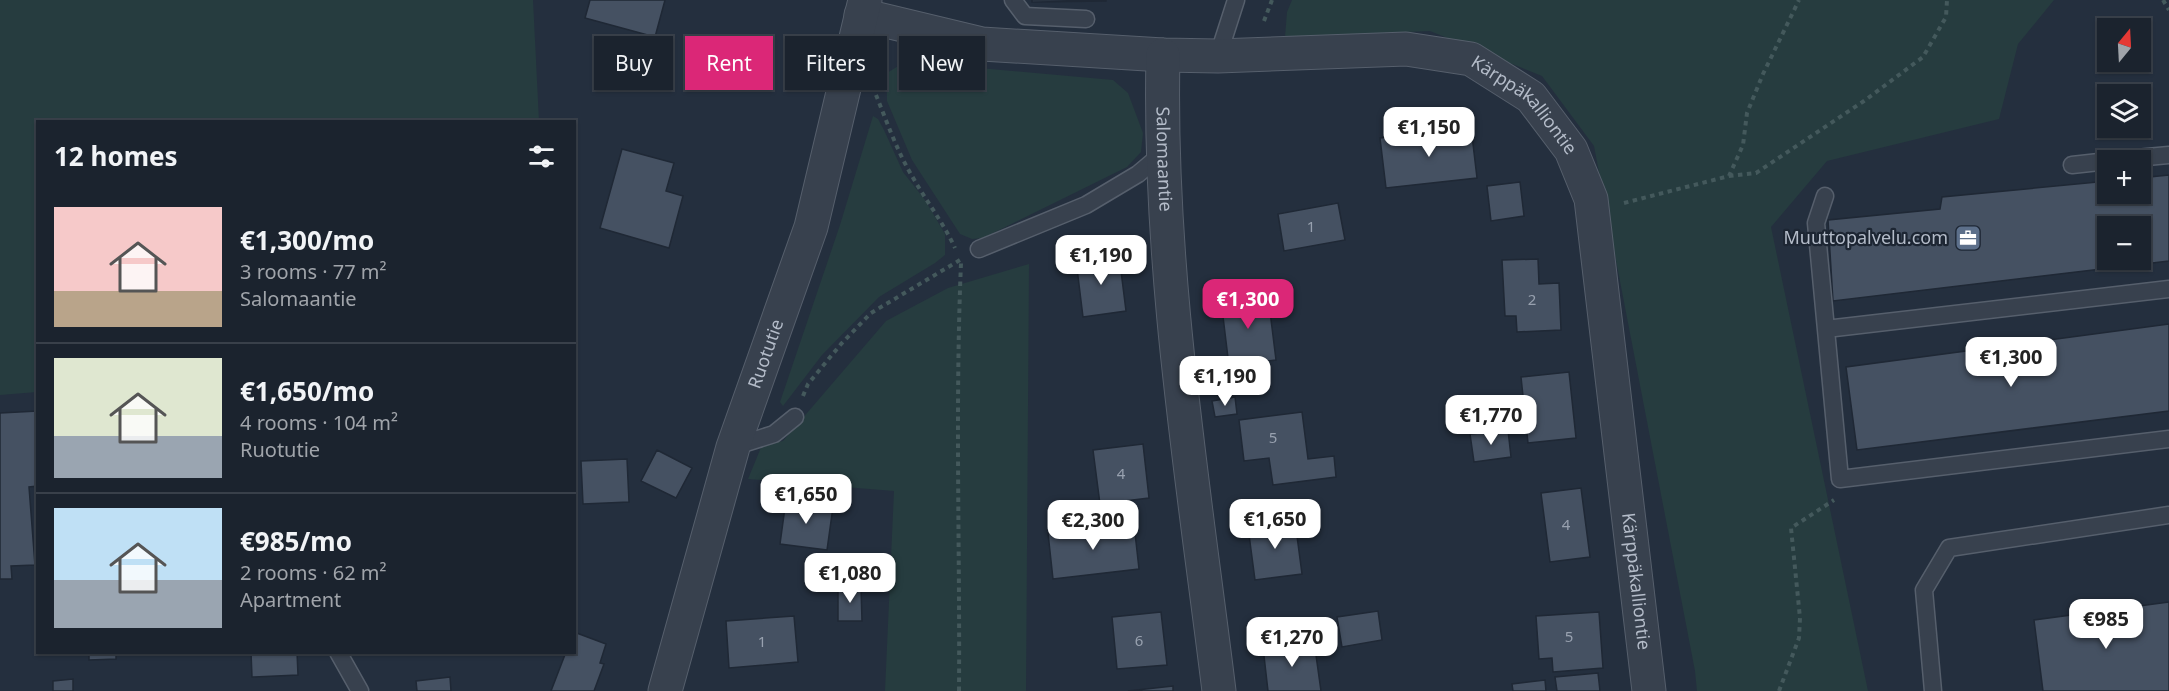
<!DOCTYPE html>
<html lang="en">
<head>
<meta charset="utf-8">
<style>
	:root { --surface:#1b232e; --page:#242b36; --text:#f1f3f6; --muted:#a0a4aa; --line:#39404a; --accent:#db2777 }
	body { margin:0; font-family:"Noto Sans",sans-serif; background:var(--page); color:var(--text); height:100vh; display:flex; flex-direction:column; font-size:22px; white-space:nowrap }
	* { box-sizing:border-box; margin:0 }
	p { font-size:20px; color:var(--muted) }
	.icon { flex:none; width:33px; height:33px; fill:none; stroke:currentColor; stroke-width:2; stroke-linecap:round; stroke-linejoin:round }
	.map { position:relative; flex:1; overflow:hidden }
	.side { position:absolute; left:36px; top:120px; width:540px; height:534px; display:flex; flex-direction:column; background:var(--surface); border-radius:0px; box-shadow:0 2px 4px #0004,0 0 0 2px var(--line) }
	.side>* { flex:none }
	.top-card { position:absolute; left:594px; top:36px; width:570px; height:54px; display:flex; gap:12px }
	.needle { width:39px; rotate:18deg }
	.fabs { position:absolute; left:2097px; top:18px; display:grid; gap:12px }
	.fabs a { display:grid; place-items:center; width:54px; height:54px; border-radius:0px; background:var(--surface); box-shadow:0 2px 4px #0004,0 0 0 2px var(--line); font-size:30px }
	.price { position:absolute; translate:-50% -51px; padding:0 14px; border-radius:12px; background:#fff; color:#222; font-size:20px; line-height:39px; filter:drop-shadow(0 2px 3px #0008) }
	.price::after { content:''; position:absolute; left:50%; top:36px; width:18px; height:14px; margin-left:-9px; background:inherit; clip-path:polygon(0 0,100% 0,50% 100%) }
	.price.current { background:var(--accent); color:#fff }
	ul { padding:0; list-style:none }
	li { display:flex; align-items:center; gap:18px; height:150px; padding:0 18px }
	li+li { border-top:2px solid var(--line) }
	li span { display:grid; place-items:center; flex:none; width:168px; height:120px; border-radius:0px; color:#555 }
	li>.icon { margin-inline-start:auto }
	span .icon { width:72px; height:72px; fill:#fffc; stroke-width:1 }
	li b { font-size:26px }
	h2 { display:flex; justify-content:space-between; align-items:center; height:72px; padding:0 18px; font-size:26px }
	.chip { padding:0 21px; border-radius:0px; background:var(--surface); box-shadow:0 2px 4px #0004,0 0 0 2px var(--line); font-size:21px; line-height:54px }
	.chip.current { background:var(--accent); color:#fff }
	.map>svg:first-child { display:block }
</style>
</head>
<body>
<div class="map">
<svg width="2169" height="691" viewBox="0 0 2169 691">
	<rect width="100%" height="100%" fill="#242f3e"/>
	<!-- green -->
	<path fill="#263c3f" d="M0,0H533L539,121L38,122L37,392L0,395Z
		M1292,0H2054L2018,44L1999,119L1827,161L1771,227L1868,691H1697L1695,671L1594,146L1542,76L1430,31L1285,37L1287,12Z
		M923,61L979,68L1113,80L1128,93L1143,133L1141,152L1127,167L983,238L972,239L960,234L912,160L887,101V73L903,63Z
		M873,116L878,119L884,130L903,172L925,200L945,234V255L935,263L879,297L822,355L783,406L780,402L840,225Z
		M1029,264L1026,691H885L894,491L748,479L762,445L783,441L886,321L948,288Z"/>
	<!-- building -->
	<path fill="#455162" stroke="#1f2835" stroke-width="1.5" fill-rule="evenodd" d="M590,0H665L655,37L585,18Z
		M1032,0H1106V1L1032,2Z
		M1471,127L1477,178L1386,188L1380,138Z
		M622,149L674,163L666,191L683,196L669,248L600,228Z
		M2169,175V261L1833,301L1828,220L1940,209L1942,197L2108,181V194H2140V178ZM2108,226H2140V260H2108Z
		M1520,182L1524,216L1491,221L1487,186Z
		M1338,203L1345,240L1284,251L1278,214Z
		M1119,255L1126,311L1083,317L1076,260Z
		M1538,259L1539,284L1559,283L1561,330L1517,332L1516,316H1505L1502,260Z
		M1268,295L1276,360L1229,366L1221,300Z
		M2169,324V411L1857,450L1846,367Z
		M1569,372L1576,438L1528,443L1521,377Z
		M1235,397L1237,414L1215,417L1212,401Z
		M38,411V486L29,487L35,565L11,566L12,579H0V413Z
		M1302,412L1308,459L1334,456L1336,477L1273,485L1269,458L1244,461L1239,420Z
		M1508,430L1511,457L1474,462L1470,434Z
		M1143,444L1149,498L1100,504L1093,450Z
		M657,450L692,468L676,498L641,481Z
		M627,459L629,502L583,504L581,461Z
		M1581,488L1590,557L1550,562L1541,493Z
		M786,500L833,507L827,550L780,544Z
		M1295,521L1302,574L1255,580L1248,527Z
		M1134,524L1139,569L1053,579L1048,533Z
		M861,587L862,621H838V588Z
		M2169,602V691H2043L2034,620Z
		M1378,611L1382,640L1342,647L1337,617Z
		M1161,612L1167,665L1117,669L1112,617Z
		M1599,612L1603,668L1553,672L1552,658L1539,659L1536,616Z
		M794,616L798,662L729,668L726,621Z
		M574,632L606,644L600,663L604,664L594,691H551L566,652H574Z
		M1314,641L1321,691H1268L1263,647Z
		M89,652H116V659L89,660Z
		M251,652H297L298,675L252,677Z
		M1598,673L1600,691H1557L1555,677Z
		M450,677L451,691H417L416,681Z
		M73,679V691H53V681Z
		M1545,680L1546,691H1513L1512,684Z
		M1173,686V691H1128Z"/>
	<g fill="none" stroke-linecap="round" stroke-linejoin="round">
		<!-- service casing -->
		<g stroke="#565f6c" stroke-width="19">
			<path id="service" d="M1013,0L1025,16L1086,19
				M1218,56L1236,0
				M2115,160L2169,155
				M2072,165L2108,161
				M1825,196L1816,223L1840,479L2169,439
				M979,249L1086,205L1138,174L1163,153
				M1826,329L2169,289
				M733,447L774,434L795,417
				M338,652L360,691
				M1933,691L1924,590L1949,548L2169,515"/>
		</g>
		<!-- minor casing -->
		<g stroke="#565f6c" stroke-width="35">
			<g id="minor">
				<path id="s1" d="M861,15L982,44L1163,55L1218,56L1406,49L1471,59L1531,97L1571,150L1591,199L1649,691"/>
				<path id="s2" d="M1163,55C1158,268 1193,480 1219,691"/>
			</g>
		</g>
		<!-- tertiary casing -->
		<g stroke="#565f6c" stroke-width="35">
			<g id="tertiary">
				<path id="s3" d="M665,691L733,447L811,227L865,0"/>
			</g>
		</g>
		<!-- path -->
		<path stroke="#44595c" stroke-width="4" stroke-dasharray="4.5 4.5" stroke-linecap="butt" d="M2163,0L2169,10
			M1264,21L1272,0
			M876,95C887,122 897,151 912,176C926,201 943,222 955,248
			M1729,176L1756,173L1864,101L1923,57L1946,17L1947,0
			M1624,203L1729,176L1743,145L1747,113L1763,74L1799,0
			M803,396L808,384L841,344L871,313L960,260
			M959,691C960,548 955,406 961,263
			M1779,691L1799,638L1800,618L1791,528L1834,500"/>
		<!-- service -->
		<use href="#service" stroke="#38414e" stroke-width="16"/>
		<!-- minor -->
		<use href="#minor" stroke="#38414e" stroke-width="33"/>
		<!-- tertiary -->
		<use href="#tertiary" stroke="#38414e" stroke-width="33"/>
	</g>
	<!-- icons -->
	<defs>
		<g id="office-square" transform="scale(1.35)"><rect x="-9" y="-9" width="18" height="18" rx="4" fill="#5c6f8a" stroke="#1d2633"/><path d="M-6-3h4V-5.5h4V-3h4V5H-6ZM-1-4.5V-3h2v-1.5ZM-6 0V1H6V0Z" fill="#fff"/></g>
	</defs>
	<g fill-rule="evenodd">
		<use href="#office-square" x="1968" y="238"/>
	</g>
	<g text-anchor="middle" stroke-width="4.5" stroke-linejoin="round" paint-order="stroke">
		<!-- number labels -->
		<g font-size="15" fill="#98a1af">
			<text x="1311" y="232">1</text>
			<text x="1532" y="305">2</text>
			<text x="1273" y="443">5</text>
			<text x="1121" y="479">4</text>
			<text x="1566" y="530">4</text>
			<text x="1569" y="642">5</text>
			<text x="1139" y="646">6</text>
			<text x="762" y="647">1</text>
		</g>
		<!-- street labels -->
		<g font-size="18" fill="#b4bcc9" stroke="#1d2633">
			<text dy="6" stroke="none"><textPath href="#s1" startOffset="686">Kärppäkalliontie</textPath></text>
			<text dy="6" stroke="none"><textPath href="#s2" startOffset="104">Salomaantie</textPath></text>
			<text dy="6" stroke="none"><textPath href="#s3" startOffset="352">Ruotutie</textPath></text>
			<text dy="6" stroke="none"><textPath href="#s1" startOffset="1190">Kärppäkalliontie</textPath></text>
		</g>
		<!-- poi labels -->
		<g font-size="18" fill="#b4bcc9" stroke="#1d2633" text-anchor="end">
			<text x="1948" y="244">Muuttopalvelu.com</text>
		</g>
	</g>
</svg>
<div class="fabs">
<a><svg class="needle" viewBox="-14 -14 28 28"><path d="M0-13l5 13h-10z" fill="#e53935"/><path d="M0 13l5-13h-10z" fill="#a0a4aa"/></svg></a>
<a><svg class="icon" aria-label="layers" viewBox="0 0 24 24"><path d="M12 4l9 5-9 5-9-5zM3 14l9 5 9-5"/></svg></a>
<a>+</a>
<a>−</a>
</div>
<b class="price" style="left:1429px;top:158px">€1,150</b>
<b class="price" style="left:1101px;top:286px">€1,190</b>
<b class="price current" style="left:1248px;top:330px">€1,300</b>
<b class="price" style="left:2011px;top:388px">€1,300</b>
<b class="price" style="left:1225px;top:407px">€1,190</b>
<b class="price" style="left:1491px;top:446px">€1,770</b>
<b class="price" style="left:806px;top:525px">€1,650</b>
<b class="price" style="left:1275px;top:550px">€1,650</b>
<b class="price" style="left:1093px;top:551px">€2,300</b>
<b class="price" style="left:850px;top:604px">€1,080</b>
<b class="price" style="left:2106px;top:650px">€985</b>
<b class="price" style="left:1292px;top:668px">€1,270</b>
<div class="top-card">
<a class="chip">Buy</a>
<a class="chip current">Rent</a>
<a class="chip">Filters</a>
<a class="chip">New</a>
</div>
<section class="side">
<h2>12 homes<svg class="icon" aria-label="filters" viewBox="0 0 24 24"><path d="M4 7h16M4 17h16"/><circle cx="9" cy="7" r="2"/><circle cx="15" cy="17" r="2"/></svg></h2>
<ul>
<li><span style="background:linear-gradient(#f6c9c9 70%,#b9a48a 0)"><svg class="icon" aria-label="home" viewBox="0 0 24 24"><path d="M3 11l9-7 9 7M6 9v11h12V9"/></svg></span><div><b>€1,300/mo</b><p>3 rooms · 77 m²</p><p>Salomaantie</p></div></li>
<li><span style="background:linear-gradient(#dfe7d0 65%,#9aa5b1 0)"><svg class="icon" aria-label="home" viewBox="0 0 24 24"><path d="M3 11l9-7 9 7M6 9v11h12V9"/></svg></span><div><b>€1,650/mo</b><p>4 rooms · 104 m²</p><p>Ruotutie</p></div></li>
<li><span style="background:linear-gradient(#bfe0f5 60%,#9aa5b1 0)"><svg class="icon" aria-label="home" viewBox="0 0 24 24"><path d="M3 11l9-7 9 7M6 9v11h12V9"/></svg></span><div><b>€985/mo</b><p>2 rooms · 62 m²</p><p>Apartment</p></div></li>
</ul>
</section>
</div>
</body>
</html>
